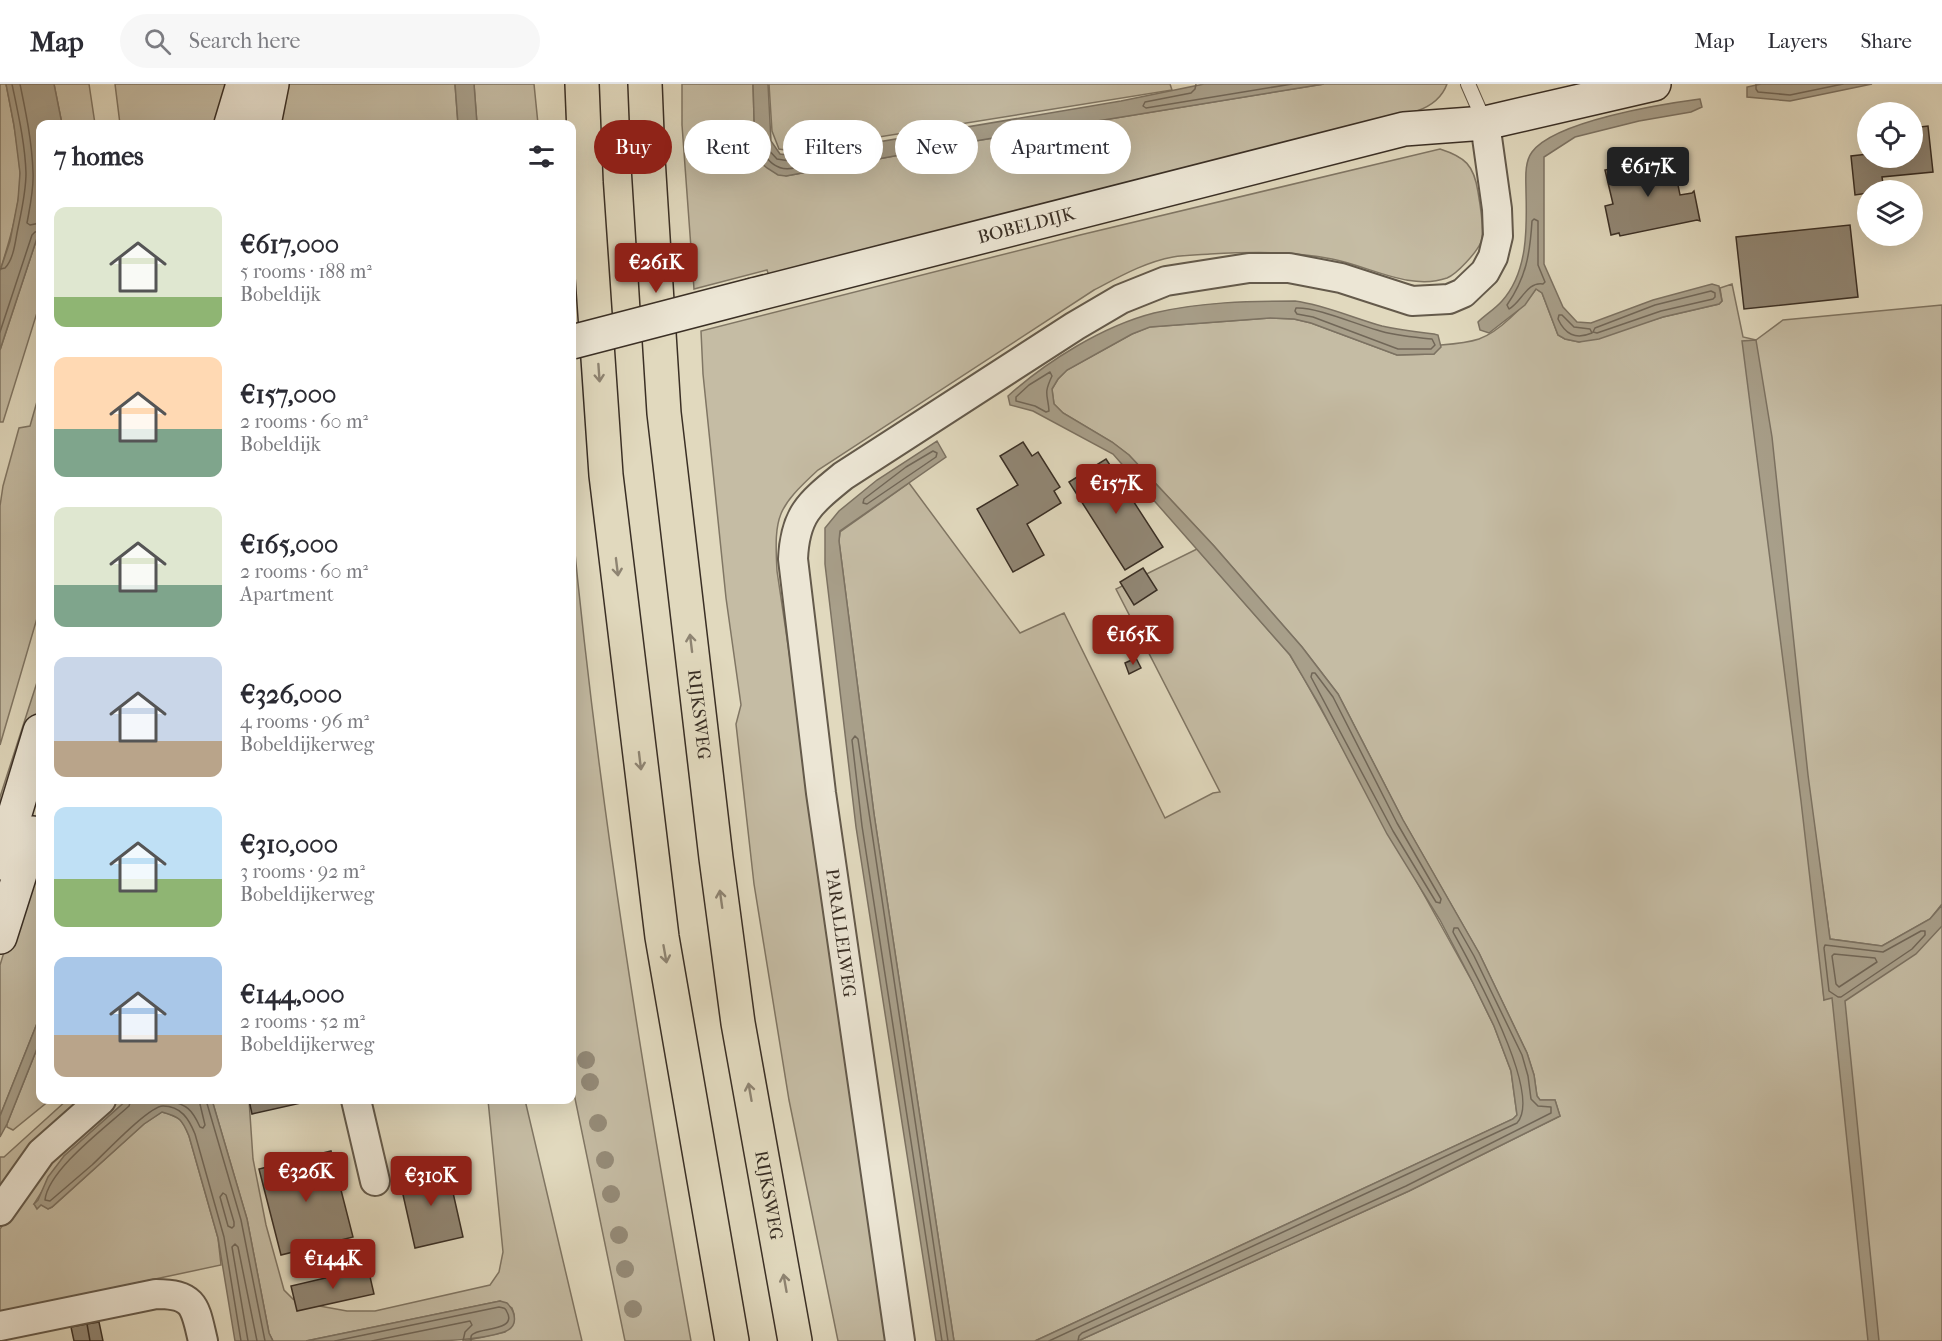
<!DOCTYPE html>
<html lang="en">
<head>
<meta charset="utf-8">
<style>
	:root { --surface:#fff; --page:#f7f7f7; --text:#2b2b33; --muted:#7c7c81; --line:#e1e1e2; --accent:#8f2418 }
	body { margin:0; font-family:"IM FELL French Canon",serif; background:var(--page); color:var(--text); height:100vh; display:flex; flex-direction:column; font-size:22px; white-space:nowrap }
	* { box-sizing:border-box; margin:0 }
	p { font-size:20px; color:var(--muted) }
	.icon { flex:none; width:33px; height:33px; fill:none; stroke:currentColor; stroke-width:2; stroke-linecap:round; stroke-linejoin:round }
	.map { position:relative; flex:1; overflow:hidden }
	.drawer { position:absolute; left:36px; top:36px; width:540px; height:984px; display:flex; flex-direction:column; background:var(--surface); border-radius:12px; box-shadow:0 6px 24px #0002 }
	.drawer>* { flex:none }
	.guide { position:absolute; left:594px; top:36px; width:570px; height:54px; display:flex; gap:12px }
	.tools { position:absolute; left:1857px; top:18px; display:grid; gap:12px }
	.tools a { display:grid; place-items:center; width:66px; height:66px; border-radius:50%; background:var(--surface); box-shadow:0 6px 24px #0002; font-size:30px }
	.price { position:absolute; translate:-50% -51px; padding:0 14px; border-radius:6px; background:var(--accent); color:#fff; font-size:20px; line-height:39px; filter:drop-shadow(0 2px 3px #0008) }
	.price::after { content:''; position:absolute; left:50%; top:36px; width:18px; height:14px; margin-left:-9px; background:inherit; clip-path:polygon(0 0,100% 0,50% 100%) }
	.price.current { background:#222; color:#fff }
	ul { padding:0; list-style:none }
	li { display:flex; align-items:center; gap:18px; height:150px; padding:0 18px }
	li span { display:grid; place-items:center; flex:none; width:168px; height:120px; border-radius:12px; color:#555 }
	li>.icon { margin-inline-start:auto }
	span .icon { width:72px; height:72px; fill:#fffc; stroke-width:1 }
	li b { font-size:26px }
	h2 { display:flex; justify-content:space-between; align-items:center; height:72px; padding:0 18px; font-size:26px }
	.tag { padding:0 21px; border-radius:27px; background:var(--surface); box-shadow:0 6px 24px #0002; font-size:21px; line-height:54px }
	.tag.current { background:var(--accent); color:#fff }
	header { display:flex; align-items:center; gap:36px; box-sizing:border-box; height:84px; padding:0 30px; background:var(--surface); border-bottom:2px solid var(--line) }
	header strong { font-size:28px }
	nav { display:flex; gap:33px; margin-inline-start:auto; font-size:21px }
	.search { width:420px; height:54px; background:var(--page); display:flex; align-items:center; gap:15px; box-sizing:border-box; padding:0 21px; border-radius:33px; color:var(--muted); font-size:22px }
	.map>svg:first-child { display:block }
</style>
</head>
<body>
<header>
<strong>Map</strong>
<div class="search"><svg class="icon" aria-label="search" viewBox="0 0 24 24"><circle cx="10" cy="10" r="6"/><path d="M15 15l6 6"/></svg>Search here</div>
<nav><a>Map</a><a>Layers</a><a>Share</a></nav>
</header>
<div class="map">
<svg width="1942" height="1257" viewBox="0 0 1942 1257">
	<rect width="100%" height="100%" fill="#e1d9be"/>
	<filter id="stains"><feTurbulence type="fractalNoise" baseFrequency=".00333" numOctaves="4"/><feColorMatrix values="0 0 0 0 .2 0 0 0 0 .09 0 0 0 0 .02 0 0 0 .5 -.17"/></filter>
	<radialGradient id="worn" r=".72"><stop offset=".6" stop-color="#630" stop-opacity="0"/><stop offset="1" stop-color="#630" stop-opacity=".3"/></radialGradient>
	<!-- green -->
	<path fill="#c5bca4" stroke="#807664" stroke-width="1.5" d="M0,0H6C12,29 18,58 20,87C21,121 10,155 0,187Z
		M54,0H89L95,40H62Z
		M115,0H237L224,40H120Z
		M282,0H455L458,40H274Z
		M474,0H534L538,40H477Z
		M682,0H753L755,66L786,92L981,56L1324,0H1447C1442,14 1431,22 1417,27L769,192L767,186L694,205L682,41Z
		M769,0H1170L1172,6L791,67L779,65L772,47Z
		M1440,65C1465,73 1474,81 1478,108C1480,120 1485,147 1481,158C1477,168 1457,190 1447,194C1410,207 1369,182 1332,175C1291,167 1251,168 1210,170C1198,171 1185,171 1173,173C1145,178 1119,193 1094,206L818,386C777,424 774,431 777,487L891,1257H838L789,1016L754,800L736,640L741,621L726,514L703,290L701,247L1080,151Z
		M40,145V219L3,338H0V266Z
		M1732,200L1743,253L1756,256L1783,236L1942,221V820L1930,835L1882,862L1830,855L1809,705L1824,916L1942,834V1257H1078L1409,1107L1560,1032L1555,1016H1540L1537,1012L1534,991L1527,969L1479,869L1403,736L1338,610L1302,563L1214,462L1129,371L1112,358L1063,329L1054,320L1052,305L1058,295L1067,286L1132,250L1149,243L1270,234L1294,235L1311,239L1397,271L1434,270L1441,261C1454,260 1467,259 1479,255C1499,248 1524,222 1536,205L1542,209L1558,251L1565,255L1579,258L1663,233L1719,220L1722,217L1720,204Z
		M40,307V524L0,661V422L3,402L19,344L30,342Z
		M909,399L1020,549L1064,529L1165,734L1213,709L1220,708L1116,505L1197,465L1290,571L1302,591L1473,899L1494,942L1511,987L1517,1031L1513,1035L1035,1257H954L874,730L839,457L840,448Z
		M572,439C598,713 642,986 691,1257H625L572,1000Z
		M40,589V619L0,748V713Z
		M40,752V932L0,1032V881Z
		M40,957V1016H50L13,1046L7,1043V1040Z
		M67,1016H85L0,1110V1073H4Z
		M113,1016H127L64,1072L34,1120H41L48,1125L52,1123L144,1040L162,1028C180,1033 182,1035 189,1052L218,1154L221,1181L0,1228V1145L48,1075Z
		M212,1016H249L253,1075L266,1141L284,1206L293,1215L303,1219L347,1227H375L490,1201L499,1188L503,1168L488,1016H525L582,1257H464L505,1248L514,1237V1230L512,1224L500,1217L306,1257H273L269,1249L247,1135Z"/>
	<!-- water -->
	<path fill="#a89f8a" stroke="#7c7262" stroke-width="1.5" d="M6,0H54L62,40H40V145L0,266V187L10,157L18,116L20,89L14,41Z
		M455,0H474L477,40H458Z
		M753,0H768L771,57L780,70L795,72L1121,17L1204,0H1324L981,56L786,92L778,91L767,84L761,79L755,66Z
		M1761,0H1872L1790,17L1747,13V3Z
		M1700,15L1702,23L1691,28L1639,37L1575,53L1544,73V180L1563,223L1577,238L1591,239L1653,216L1712,200L1719,202L1722,217L1719,220L1663,233L1599,255L1579,258L1565,255L1558,251L1542,209L1536,205L1525,221L1489,249L1480,246L1478,238C1485,231 1495,225 1502,217C1528,188 1527,144 1526,108C1526,95 1524,79 1532,68C1555,37 1662,20 1700,15Z
		M1295,217C1325,221 1353,234 1382,242C1399,246 1416,248 1434,250L1438,251L1441,263L1434,270L1397,271L1311,239L1294,235L1270,234L1150,243L1132,250L1067,286L1058,295L1052,305L1054,320L1063,329L1112,358L1129,371L1214,462L1302,563L1338,610L1403,736L1479,869L1527,969L1534,991L1537,1012L1540,1016H1555L1560,1032L1409,1107L1078,1257H1035L1513,1035L1517,1031L1511,987L1494,942L1473,899L1440,836L1387,750L1320,622L1290,571L1113,370L1033,327L1010,321L1008,312C1047,277 1103,242 1154,229C1200,218 1249,217 1295,217Z
		M1756,256L1772,353L1808,691L1830,855L1882,862L1930,835L1942,821V842L1916,870L1845,917L1879,1257H1868L1832,914L1824,916L1801,717L1742,257Z
		M937,357L946,373L840,447L839,457L874,730L954,1257H936L856,743L825,480V444L839,427L877,396Z
		M40,932V957L7,1040L0,1053V1032Z
		M127,1016H212L247,1135L269,1249L273,1257H235L218,1154L189,1052C182,1035 180,1033 162,1028L144,1040L52,1123L48,1125L41,1121L37,1125L34,1120L38,1116L48,1093L64,1072Z
		M500,1217L507,1219C516,1228 519,1243 504,1248C477,1257 440,1257 412,1257C377,1257 341,1257 306,1257Z"/>
	<g fill="none" stroke-linecap="round" stroke-linejoin="round">
		<!-- shore -->
		<path stroke="#716758" stroke-width="1.5" d="M20,0C26,29 32,58 33,88C34,105 30,122 27,139L30,141L40,139
			M1196,0L1195,5L1191,9L1145,18L1143,22L1146,24L1292,0
			M1756,0V5L1758,8L1790,11L1843,0
			M764,61L777,75L796,78L797,83C780,89 769,80 761,65Z
			M1534,135L1538,137V181L1545,198L1543,200C1527,197 1521,219 1509,225L1507,221C1526,194 1530,170 1532,137Z
			M0,185L5,184C13,176 15,160 17,149C21,129 26,109 26,89C25,59 18,29 12,0
			M1711,207L1715,209V213L1713,215L1661,227L1597,249L1593,248L1595,244L1655,221Z
			M1296,224C1317,223 1355,240 1377,246C1395,252 1413,253 1432,255L1435,261L1431,265H1398L1313,233L1297,230L1295,227Z
			M1559,231H1562L1574,243L1590,245L1592,249C1575,256 1565,250 1558,235Z
			M0,248L32,151L35,148L40,147
			M1050,288L1052,292C1043,311 1048,310 1049,327L1046,328L1035,322L1016,317V313L1029,301Z
			M933,367L937,369L936,373L867,420L863,419L864,415L906,383Z
			M1312,589H1315L1333,613L1397,739L1441,815L1440,819L1436,818L1393,747L1311,593Z
			M1921,847H1925V851L1912,865L1841,913H1838L1829,907L1824,864L1825,861L1883,868Z
			M1834,870L1875,874L1877,878L1839,903L1836,900L1832,872Z
			M131,1016L129,1022C106,1043 48,1086 45,1116L50,1117C64,1105 78,1093 92,1081C104,1070 149,1022 163,1022C181,1022 189,1035 195,1050L224,1153L241,1257
			M168,1016C187,1021 192,1025 200,1043L203,1044L205,1041L199,1016
			M206,1016L241,1136L265,1257
			M223,1109L226,1111L234,1138V1142L232,1144L228,1142L220,1113Z
			M248,1257L232,1163L235,1160L238,1163L257,1257
			M335,1257L499,1223C503,1224 505,1223 507,1228C517,1246 483,1244 475,1249C470,1251 471,1253 471,1257
			M372,1257L470,1237L472,1241L465,1248L463,1257
			M942,1257L862,742L852,656L855,652L858,655L948,1257
			M1049,1257L1517,1039C1544,1010 1470,879 1453,848L1454,844H1458L1474,872L1522,971L1528,992L1531,1015L1538,1022L1551,1023V1029L1406,1102L1082,1249L1079,1252L1078,1257"/>
	</g>
	<!-- building -->
	<path fill="#918775" stroke="#3a2f25" stroke-width="1.5" d="M1928,42L1933,88L1882,93L1884,106H1868V109L1855,111L1851,72L1868,70V74H1912V44Z
		M1672,72L1680,111L1692,109L1694,107L1700,137L1697,136L1620,152L1619,149L1611,151L1605,122L1613,120L1605,86Z
		M1850,141L1858,213L1744,225L1736,153Z
		M1023,358L1032,372L1038,368L1060,403L1054,407L1061,419L1027,440L1044,471L1013,488L977,425L1018,401L1000,372Z
		M1106,375L1163,463L1125,486L1069,398Z
		M1143,484L1157,506L1134,521L1120,498Z
		M1136,574L1141,584L1129,590L1125,579Z
		M249,1016H300L301,1019L252,1030Z
		M331,1067L353,1153L281,1171L259,1085Z
		M447,1082L463,1153L415,1164L399,1093Z
		M368,1184L374,1210L297,1227L291,1202Z
		M99,1238L103,1257H90L87,1240Z
		M87,1240L90,1257H74L71,1243Z"/>
	<g fill="none" stroke-linecap="round" stroke-linejoin="round">
		<!-- lane casing -->
		<g stroke="#645a4b" stroke-width="16">
			<path id="lane" d="M1468,0L1485,39"/>
		</g>
		<!-- street casing -->
		<g stroke="#645a4b" stroke-width="32">
			<path id="street" d="M356,1016L375,1097
				M0,1127L41,1069L101,1016
				M0,1242L156,1210C196,1210 195,1224 203,1257
				M900,1257L821,709L793,475C795,430 810,419 843,392L1075,242L1121,215L1166,197L1249,184H1289L1341,194L1412,217L1449,215L1463,209L1485,188L1493,173L1498,152L1497,125L1485,39"/>
		</g>
		<!-- secondary casing -->
		<g stroke="#3a2f25" stroke-width="36">
			<g id="secondary">
				<path d="M231,40L243,0"/>
				<path d="M264,40L272,0"/>
				<path id="s1" d="M753,211L1404,45L1485,39L1654,0"/>
				<path d="M0,779L40,647"/>
				<path d="M0,853L33,749"/>
			</g>
		</g>
		<!-- highway casing -->
		<g stroke="#3a2f25" stroke-width="36">
			<g id="highway">
				<path d="M582,0L586,99L606,391L662,853L732,1257"/>
				<path id="s2" d="M645,0L648,74L664,329L716,774L738,939L795,1257"/>
			</g>
		</g>
		<!-- lane -->
		<use href="#lane" stroke="#ece6d5" stroke-width="14"/>
		<!-- street -->
		<use href="#street" stroke="#ece6d5" stroke-width="28"/>
		<!-- secondary -->
		<use href="#secondary" stroke="#ece6d5" stroke-width="33"/>
		<!-- highway -->
		<use href="#highway" stroke="#e1d9be" stroke-width="33"/>
		<!-- secondary-bridge casing -->
		<g stroke="#3a2f25" stroke-width="36" stroke-linecap="butt">
			<path id="secondary-bridge" d="M572,258L753,211"/>
		</g>
		<!-- secondary-bridge -->
		<use href="#secondary-bridge" stroke="#ece6d5" stroke-width="33"/>
	</g>
	<!-- trees -->
	<g fill="#958b78">
		<circle cx="586" cy="976" r="9"/>
		<circle cx="590" cy="998" r="9"/>
		<circle cx="598" cy="1039" r="9"/>
		<circle cx="605" cy="1076" r="9"/>
		<circle cx="611" cy="1110" r="9"/>
		<circle cx="619" cy="1151" r="9"/>
		<circle cx="625" cy="1185" r="9"/>
		<circle cx="633" cy="1225" r="9"/>
	</g>
	<!-- one-way arrows -->
	<defs><path id="oneway-shaft" d="M-6 0H5M1.5-3L5.5 0L1.5 3" fill="none" stroke-width="1.6" stroke-linecap="round" stroke-linejoin="round" transform="scale(1.5)"/></defs>
	<g stroke="#8e8472">
		<use href="#oneway-shaft" transform="translate(599 289) rotate(86)"/>
		<use href="#oneway-shaft" transform="translate(617 483) rotate(83)"/>
		<use href="#oneway-shaft" transform="translate(691 559) rotate(-97)"/>
		<use href="#oneway-shaft" transform="translate(640 677) rotate(83)"/>
		<use href="#oneway-shaft" transform="translate(721 815) rotate(-98)"/>
		<use href="#oneway-shaft" transform="translate(665 870) rotate(80)"/>
		<use href="#oneway-shaft" transform="translate(750 1008) rotate(-100)"/>
		<use href="#oneway-shaft" transform="translate(785 1199) rotate(-100)"/>
	</g>
	<g text-anchor="middle" stroke-width="4.5" stroke-linejoin="round" paint-order="stroke">
		<!-- street labels -->
		<g font-size="18" fill="#3a2f25" stroke="#ece6d5">
			<text dy="6" stroke="none"><textPath href="#s1" startOffset="282">BOBELDIJK</textPath></text>
			<text dy="6" stroke="none"><textPath href="#s2" startOffset="633">RIJKSWEG</textPath></text>
			<text transform="translate(841 849) rotate(82)" y="6">PARALLELWEG</text>
			<text dy="6" stroke="none"><textPath href="#s2" startOffset="1119">RIJKSWEG</textPath></text>
		</g>
	</g>
	<rect width="100%" height="100%" filter="url(#stains)"/>
	<rect width="100%" height="100%" fill="url(#worn)"/>
</svg>
<div class="tools">
<a><svg class="icon" aria-label="locate" viewBox="0 0 24 24"><circle cx="12" cy="12" r="6"/><path d="M12 2v4M12 18v4M2 12h4M18 12h4"/></svg></a>
<a><svg class="icon" aria-label="layers" viewBox="0 0 24 24"><path d="M12 4l9 5-9 5-9-5zM3 14l9 5 9-5"/></svg></a>
</div>
<b class="price current" style="left:1648px;top:114px">€617K</b>
<b class="price" style="left:656px;top:210px">€261K</b>
<b class="price" style="left:1116px;top:431px">€157K</b>
<b class="price" style="left:1133px;top:582px">€165K</b>
<b class="price" style="left:306px;top:1119px">€326K</b>
<b class="price" style="left:431px;top:1123px">€310K</b>
<b class="price" style="left:333px;top:1206px">€144K</b>
<div class="guide">
<a class="tag current">Buy</a>
<a class="tag">Rent</a>
<a class="tag">Filters</a>
<a class="tag">New</a>
<a class="tag">Apartment</a>
</div>
<section class="drawer">
<h2>7 homes<svg class="icon" aria-label="filters" viewBox="0 0 24 24"><path d="M4 7h16M4 17h16"/><circle cx="9" cy="7" r="2"/><circle cx="15" cy="17" r="2"/></svg></h2>
<ul>
<li><span style="background:linear-gradient(#dfe7d0 75%,#8fb573 0)"><svg class="icon" aria-label="home" viewBox="0 0 24 24"><path d="M3 11l9-7 9 7M6 9v11h12V9"/></svg></span><div><b>€617,000</b><p>5 rooms · 188 m²</p><p>Bobeldijk</p></div></li>
<li><span style="background:linear-gradient(#ffd9b3 60%,#7fa58c 0)"><svg class="icon" aria-label="home" viewBox="0 0 24 24"><path d="M3 11l9-7 9 7M6 9v11h12V9"/></svg></span><div><b>€157,000</b><p>2 rooms · 60 m²</p><p>Bobeldijk</p></div></li>
<li><span style="background:linear-gradient(#dfe7d0 65%,#7fa58c 0)"><svg class="icon" aria-label="home" viewBox="0 0 24 24"><path d="M3 11l9-7 9 7M6 9v11h12V9"/></svg></span><div><b>€165,000</b><p>2 rooms · 60 m²</p><p>Apartment</p></div></li>
<li><span style="background:linear-gradient(#c9d6e8 70%,#b9a48a 0)"><svg class="icon" aria-label="home" viewBox="0 0 24 24"><path d="M3 11l9-7 9 7M6 9v11h12V9"/></svg></span><div><b>€326,000</b><p>4 rooms · 96 m²</p><p>Bobeldijkerweg</p></div></li>
<li><span style="background:linear-gradient(#bfe0f5 60%,#8fb573 0)"><svg class="icon" aria-label="home" viewBox="0 0 24 24"><path d="M3 11l9-7 9 7M6 9v11h12V9"/></svg></span><div><b>€310,000</b><p>3 rooms · 92 m²</p><p>Bobeldijkerweg</p></div></li>
<li><span style="background:linear-gradient(#a9c7e8 65%,#b9a48a 0)"><svg class="icon" aria-label="home" viewBox="0 0 24 24"><path d="M3 11l9-7 9 7M6 9v11h12V9"/></svg></span><div><b>€144,000</b><p>2 rooms · 52 m²</p><p>Bobeldijkerweg</p></div></li>
</ul>
</section>
</div>
</body>
</html>
